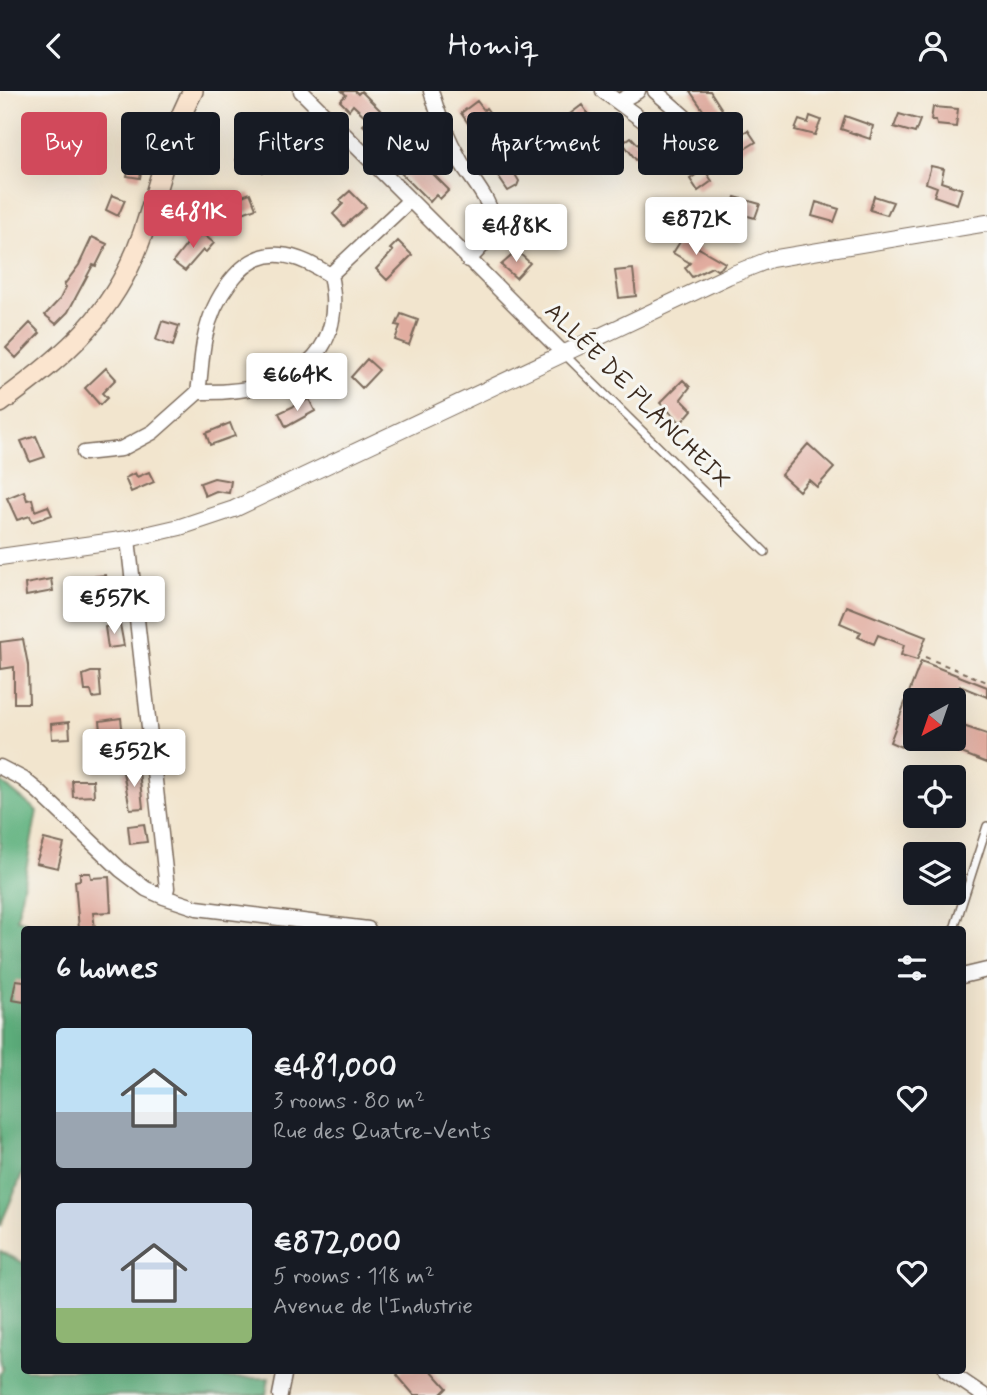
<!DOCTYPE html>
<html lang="en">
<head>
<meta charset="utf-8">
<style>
	:root { --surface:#171b24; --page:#242831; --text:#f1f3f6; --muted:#9ea1a6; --accent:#d1495b }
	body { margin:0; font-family:Mynerve,sans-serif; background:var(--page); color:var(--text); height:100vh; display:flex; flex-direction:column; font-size:26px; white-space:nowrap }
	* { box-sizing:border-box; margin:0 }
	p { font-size:23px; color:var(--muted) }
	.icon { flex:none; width:38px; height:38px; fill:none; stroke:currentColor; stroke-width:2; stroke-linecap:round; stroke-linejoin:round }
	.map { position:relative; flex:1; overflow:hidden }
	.side { position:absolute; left:21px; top:835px; width:945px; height:448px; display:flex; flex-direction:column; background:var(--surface); border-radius:7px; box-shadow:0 7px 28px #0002 }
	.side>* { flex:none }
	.top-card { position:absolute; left:21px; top:21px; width:945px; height:63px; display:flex; gap:14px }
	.needle { width:46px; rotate:220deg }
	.fabs { position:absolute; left:903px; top:597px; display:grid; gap:14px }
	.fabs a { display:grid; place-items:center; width:63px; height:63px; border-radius:7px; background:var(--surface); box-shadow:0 7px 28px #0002; font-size:35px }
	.price { position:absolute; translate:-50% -60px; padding:0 16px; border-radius:7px; background:#fff; color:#222; font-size:23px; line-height:46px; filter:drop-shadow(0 2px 4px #0008) }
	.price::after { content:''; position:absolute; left:50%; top:42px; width:21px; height:16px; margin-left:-10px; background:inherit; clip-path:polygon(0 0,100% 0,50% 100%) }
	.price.active { background:var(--accent); color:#fff }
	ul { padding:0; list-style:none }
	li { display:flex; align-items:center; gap:21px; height:175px; padding:0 35px }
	li span { display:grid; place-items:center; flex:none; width:196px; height:140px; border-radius:7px; color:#555 }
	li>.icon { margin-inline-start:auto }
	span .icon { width:84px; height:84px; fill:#fffc; stroke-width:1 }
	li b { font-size:30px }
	h2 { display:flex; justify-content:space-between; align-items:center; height:84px; padding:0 35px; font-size:30px }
	.pill { padding:0 24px; border-radius:7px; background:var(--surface); box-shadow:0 7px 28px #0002; font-size:24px; line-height:63px }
	.pill.active { background:var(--accent); color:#fff }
	header { display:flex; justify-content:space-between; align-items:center; height:91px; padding:0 35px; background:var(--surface); font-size:32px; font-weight:600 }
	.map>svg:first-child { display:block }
</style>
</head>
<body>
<header><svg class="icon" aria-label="back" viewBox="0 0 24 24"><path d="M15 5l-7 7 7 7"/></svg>Homiq<svg class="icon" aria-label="person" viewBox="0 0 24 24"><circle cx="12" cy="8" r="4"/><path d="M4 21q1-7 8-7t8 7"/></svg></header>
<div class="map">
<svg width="987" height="1304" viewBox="0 0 987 1304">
	<rect width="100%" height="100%" fill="#f6f6f2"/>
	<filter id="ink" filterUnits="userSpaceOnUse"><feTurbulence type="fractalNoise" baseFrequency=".0143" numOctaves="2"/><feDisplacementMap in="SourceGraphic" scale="14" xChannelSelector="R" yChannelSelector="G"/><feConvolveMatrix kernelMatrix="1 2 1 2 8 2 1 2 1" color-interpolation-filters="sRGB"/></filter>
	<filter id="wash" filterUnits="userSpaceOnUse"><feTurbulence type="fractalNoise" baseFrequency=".00686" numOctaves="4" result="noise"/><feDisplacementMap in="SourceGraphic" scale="28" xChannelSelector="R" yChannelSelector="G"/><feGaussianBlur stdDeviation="1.57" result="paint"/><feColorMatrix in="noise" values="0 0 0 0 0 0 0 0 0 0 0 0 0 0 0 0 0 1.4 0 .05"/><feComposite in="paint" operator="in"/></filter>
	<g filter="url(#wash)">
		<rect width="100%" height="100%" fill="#f2e5ce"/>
		<!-- forest -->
		<path fill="#5fb17e" stroke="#4d6e4e" stroke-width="2" d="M0,690L37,720L17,828L49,838H24V1079L0,1135Z
			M0,1160L24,1172V1279H217L226,1287H269L266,1304H0V1283L3,1278L0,1272Z"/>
		<g id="blocks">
			<!-- building -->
			<path fill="#e1ac9f" d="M342,0H355L358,3L361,0L393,32L388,37L404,53L388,69L380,60L384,55L363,34L369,29L353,14L349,19L340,10L346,4Z
				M690,0H710L723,20L710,29Z
				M477,10L484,19L486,17L493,26L474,41L461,22Z
				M582,14L591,27L578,36L570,23Z
				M933,16L958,18L956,36L937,34L936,29H931Z
				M899,23L920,29L915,42L894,36Z
				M810,25L821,29L815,44L795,39L799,29L808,32Z
				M845,25L873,35L870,48L841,38Z
				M610,32L621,45L612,52L601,39Z
				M748,39L756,51L718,74L712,64L721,59L719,56Z
				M136,41L148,43L140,87L127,85Z
				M631,46L646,62L636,69L623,52Z
				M583,47L594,66L585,73L572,56Z
				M287,48L293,74L263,81L262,74L240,81L236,68L277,61L275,51Z
				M415,65L449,99L440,108L436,104L430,111L400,81Z
				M505,74L510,83L513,80L519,90L517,95L508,100L495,81Z
				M931,75L944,78L941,91L962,98L957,113L934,105L937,96L926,92Z
				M704,78L712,90L698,100L690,88Z
				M350,100L366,116L344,135L333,123L343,113L340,109Z
				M250,102L256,117L227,128L220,109L232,104L234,108Z
				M112,104L125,109L118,125L106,119Z
				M874,105L893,111L887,124L870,119Z
				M735,106L760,113L755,127L730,120Z
				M816,111L839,118L834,131L812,125Z
				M198,139L214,152L206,161L203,159L185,180L173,171Z
				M685,143L694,148L692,153L725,172L722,176L717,179L712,176L692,186L685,177L690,172L673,162Z
				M92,146L107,153L96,175L93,174L68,221L56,233L45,224L60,208L66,196L64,194L79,174Z
				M398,150L412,164L387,189L376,178L393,160L390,158Z
				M517,160L530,172L516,187L501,174Z
				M633,178L636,205L619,207L615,180Z
				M401,223L418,229L409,254L395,249L400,235L396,234Z
				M162,230L179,235L173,255L156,249Z
				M30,232L40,242L16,267L6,257Z
				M367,268L379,279L362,297L351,286Z
				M106,277L116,288L102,302L107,307L100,314L85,297Z
				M683,289L690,296L681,308L692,319L681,332L660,312Z
				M309,308L315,320L286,336L279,322Z
				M230,332L235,345L210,354L206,342Z
				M36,345L45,366L30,371L21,350Z
				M808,353L834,377L817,396L809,389L799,400L781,384Z
				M149,381L154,391L131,401L125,387L135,382L137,386Z
				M214,387L231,390L229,402L216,400L205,405L200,392Z
				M24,400L27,409L32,408L35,420L48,415L52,424L32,431L30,425L17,429L7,407Z
				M105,484L108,503L86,505L83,487Z
				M51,488L53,500L26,505L25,493Z
				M847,515L926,546L917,569L901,564L904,554L878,544L874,553L858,546L861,541L840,532Z
				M120,533L124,555L108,557L105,536Z
				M23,548L28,574L29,612H14V576L1,578L0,551Z
				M921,570L987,596V606L960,595L954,609H915V645L907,642L901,656L890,651Z
				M91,581H99L101,606L93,607L91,600H85L83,584Z
				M121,627L123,646L102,648L100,630Z
				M69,631L70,647L52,648L51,633Z
				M954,632L987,643V672L926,648H954Z
				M139,680L143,717L130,718L123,681Z
				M72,689H93L94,705L73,706Z
				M144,733L147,751L130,753L128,735Z
				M44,748L64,753L58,777L36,772Z
				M80,782H90L91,787L109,786L111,821L93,822L95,838H79L75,790L80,789Z
				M16,889L24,890V911L12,909Z
				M402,1279H431L447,1297L440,1304H414L397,1284Z"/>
		</g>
	</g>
	<g filter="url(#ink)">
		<use href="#blocks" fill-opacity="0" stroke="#7b6b5c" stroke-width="2"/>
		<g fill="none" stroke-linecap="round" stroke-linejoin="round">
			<!-- service casing -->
			<g stroke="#7b6b5c" stroke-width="10">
				<path id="service" d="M564,263L765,461
					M954,838L987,735"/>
			</g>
			<!-- minor casing -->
			<g stroke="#7b6b5c" stroke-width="17">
				<path id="minor" d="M301,0L563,262
					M431,0C438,25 448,48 461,71C470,87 495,113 492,133C490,148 479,159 468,169
					M603,0L675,53L685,54L694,43V34L655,0
					M618,11L638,0
					M198,301C201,283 201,264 205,246C212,212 239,161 280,164C298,165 315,175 330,184L409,110
					M84,362L121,358L153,341L198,301C275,303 350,276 330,184
					M128,448L167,797L164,806
					M0,676L23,688L38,700L121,779L146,798L164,806L197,817L368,838
					M962,885L987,879
					M946,1279L983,1304
					M280,1304L285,1279"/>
			</g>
			<!-- tertiary casing -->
			<g stroke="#7b6b5c" stroke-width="18">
				<path id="tertiary" d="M0,466L128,448L180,436L234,418L728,185L771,168L987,132"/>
			</g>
			<!-- secondary casing -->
			<g stroke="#7b6b5c" stroke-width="22">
				<path id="secondary" d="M0,312C66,264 116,222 143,142C159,95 169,44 193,0"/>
			</g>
			<!-- path -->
			<path stroke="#7b6b5c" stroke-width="2" stroke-dasharray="5 5" stroke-linecap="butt" d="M925,566L987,591"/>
			<!-- service -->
			<use href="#service" stroke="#fff" stroke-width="7"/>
			<!-- minor -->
			<use href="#minor" stroke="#fff" stroke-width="14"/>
			<!-- tertiary -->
			<use href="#tertiary" stroke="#fff" stroke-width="16"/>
			<!-- secondary -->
			<use href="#secondary" stroke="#fbe5cf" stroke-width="19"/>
		</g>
	</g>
	<g text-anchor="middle" stroke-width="6" stroke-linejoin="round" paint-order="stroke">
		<!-- street labels -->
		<g font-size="24" fill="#3b2a1e" stroke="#f6f6f2">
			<text transform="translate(638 304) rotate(45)" y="8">ALLÉE DE PLANCHEIX</text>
		</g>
	</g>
</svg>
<div class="fabs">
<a><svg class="needle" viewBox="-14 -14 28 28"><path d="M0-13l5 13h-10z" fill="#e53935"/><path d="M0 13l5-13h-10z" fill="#9ea1a6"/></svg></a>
<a><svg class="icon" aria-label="locate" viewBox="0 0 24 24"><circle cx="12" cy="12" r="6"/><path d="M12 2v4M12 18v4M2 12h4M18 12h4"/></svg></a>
<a><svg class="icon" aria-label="layers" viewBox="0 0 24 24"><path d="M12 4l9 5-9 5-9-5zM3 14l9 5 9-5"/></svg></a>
</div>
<b class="price active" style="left:193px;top:159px">€481K</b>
<b class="price" style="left:696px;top:166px">€872K</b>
<b class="price" style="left:516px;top:173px">€488K</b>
<b class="price" style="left:297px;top:322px">€664K</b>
<b class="price" style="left:114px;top:545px">€557K</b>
<b class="price" style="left:134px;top:698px">€552K</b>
<div class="top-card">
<a class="pill active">Buy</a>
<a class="pill">Rent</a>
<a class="pill">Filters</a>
<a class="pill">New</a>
<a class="pill">Apartment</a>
<a class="pill">House</a>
</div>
<section class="side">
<h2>6 homes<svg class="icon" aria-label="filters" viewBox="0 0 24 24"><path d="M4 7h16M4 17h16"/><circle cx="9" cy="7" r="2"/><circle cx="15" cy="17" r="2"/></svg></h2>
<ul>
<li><span style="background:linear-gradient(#bfe0f5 60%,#9aa5b1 0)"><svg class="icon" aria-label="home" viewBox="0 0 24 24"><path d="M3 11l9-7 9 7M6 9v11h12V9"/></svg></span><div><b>€481,000</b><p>3 rooms · 80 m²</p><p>Rue des Quatre-Vents</p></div><svg class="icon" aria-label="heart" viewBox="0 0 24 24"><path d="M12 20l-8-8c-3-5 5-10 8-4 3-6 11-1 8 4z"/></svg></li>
<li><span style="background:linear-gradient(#c9d6e8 75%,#8fb573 0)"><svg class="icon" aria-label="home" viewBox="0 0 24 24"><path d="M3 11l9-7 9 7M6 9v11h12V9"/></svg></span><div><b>€872,000</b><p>5 rooms · 118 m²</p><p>Avenue de l'Industrie</p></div><svg class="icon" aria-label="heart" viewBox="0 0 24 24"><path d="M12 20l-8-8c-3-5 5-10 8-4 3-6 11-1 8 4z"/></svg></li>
</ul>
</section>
</div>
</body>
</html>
